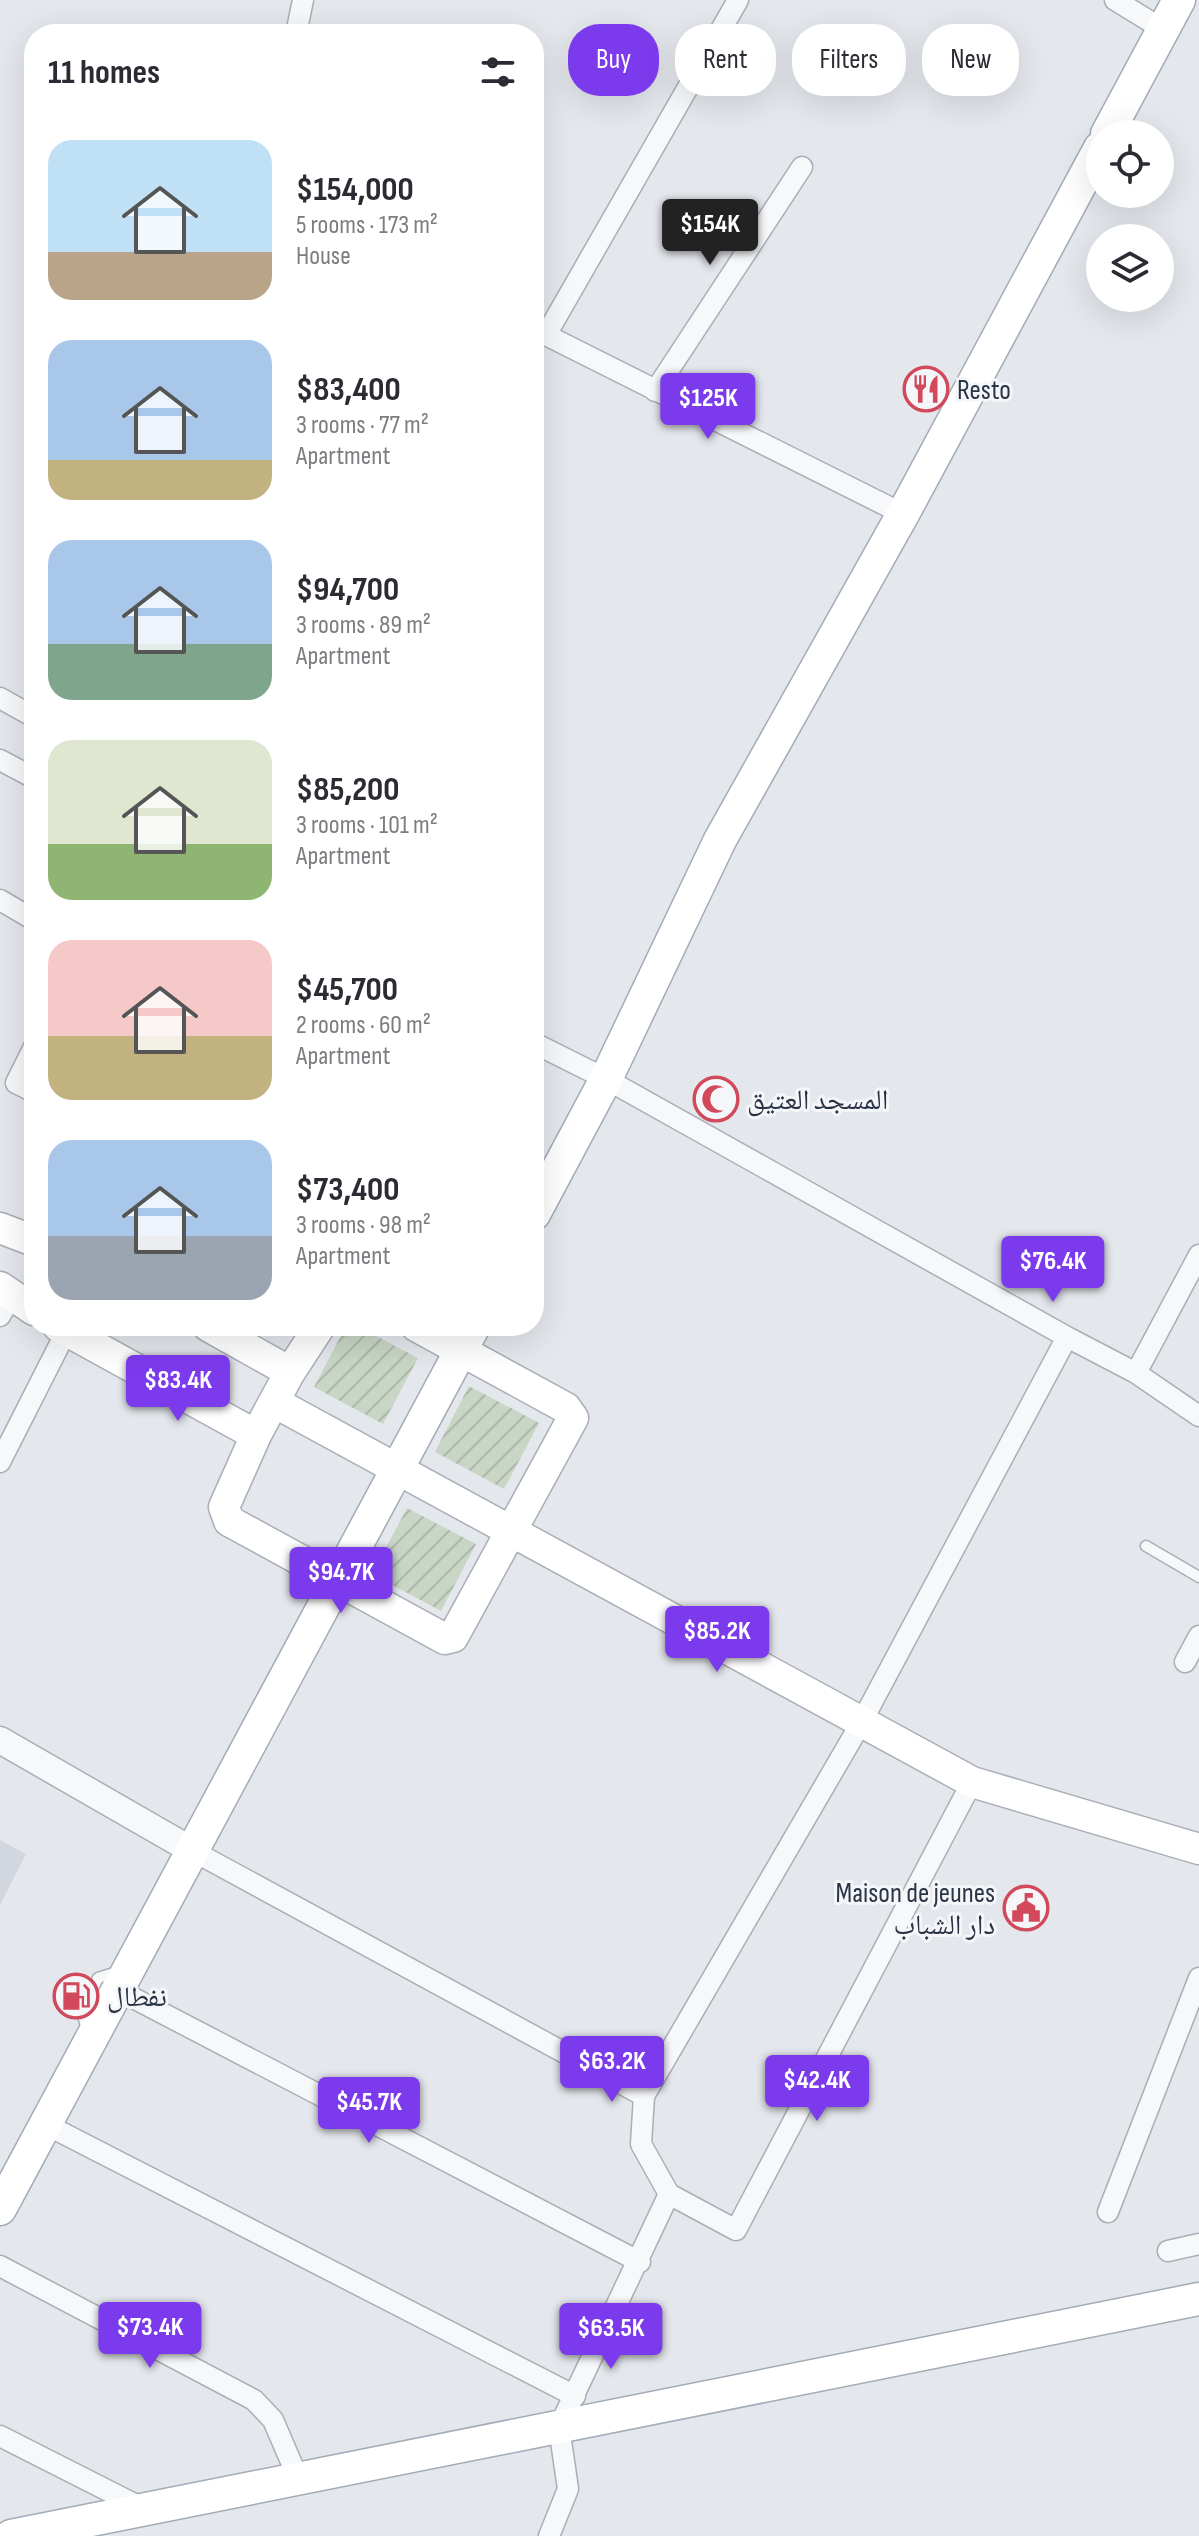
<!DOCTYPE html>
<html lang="en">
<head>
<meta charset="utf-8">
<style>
	:root { --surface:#fff; --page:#f7f7f7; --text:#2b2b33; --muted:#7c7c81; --accent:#7c3aed }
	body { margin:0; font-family:"Sofia Sans Condensed","Noto Naskh Arabic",sans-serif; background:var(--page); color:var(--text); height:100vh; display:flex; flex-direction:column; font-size:30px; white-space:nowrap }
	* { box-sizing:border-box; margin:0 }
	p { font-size:26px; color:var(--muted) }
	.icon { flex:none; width:44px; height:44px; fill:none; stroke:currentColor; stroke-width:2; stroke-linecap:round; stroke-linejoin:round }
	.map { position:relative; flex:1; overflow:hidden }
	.drawer { position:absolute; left:24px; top:24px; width:520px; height:1312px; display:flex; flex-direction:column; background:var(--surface); border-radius:32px; box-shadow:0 8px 32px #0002 }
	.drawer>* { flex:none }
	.guide { position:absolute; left:568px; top:24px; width:510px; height:72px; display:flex; gap:16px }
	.fabs { position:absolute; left:1086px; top:120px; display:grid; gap:16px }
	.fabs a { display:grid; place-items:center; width:88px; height:88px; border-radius:50%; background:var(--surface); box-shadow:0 8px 32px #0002; font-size:40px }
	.price { position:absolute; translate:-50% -68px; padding:0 18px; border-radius:8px; background:var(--accent); color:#fff; font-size:26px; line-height:52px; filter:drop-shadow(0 2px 4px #0008) }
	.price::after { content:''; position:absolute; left:50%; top:48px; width:24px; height:18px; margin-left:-12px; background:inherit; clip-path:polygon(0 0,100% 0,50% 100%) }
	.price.on { background:#222; color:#fff }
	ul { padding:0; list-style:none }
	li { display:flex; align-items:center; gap:24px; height:200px; padding:0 24px }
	li span { display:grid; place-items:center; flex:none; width:224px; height:160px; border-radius:24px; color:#555 }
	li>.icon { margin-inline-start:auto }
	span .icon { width:96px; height:96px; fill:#fffc; stroke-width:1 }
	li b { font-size:34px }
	h2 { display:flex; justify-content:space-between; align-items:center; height:96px; padding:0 24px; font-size:34px }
	.pill { padding:0 28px; border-radius:32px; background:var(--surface); box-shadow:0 8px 32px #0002; font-size:28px; line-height:72px }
	.pill.on { background:var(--accent); color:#fff }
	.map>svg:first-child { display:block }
</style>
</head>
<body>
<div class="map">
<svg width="1199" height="2536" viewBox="0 0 1199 2536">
	<defs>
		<pattern id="garden-furrows" width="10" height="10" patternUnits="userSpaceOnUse" patternTransform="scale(2)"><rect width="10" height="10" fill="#c9d6c5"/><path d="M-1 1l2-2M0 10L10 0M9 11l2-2" fill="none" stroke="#adb8ab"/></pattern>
	</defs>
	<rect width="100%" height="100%" fill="#e4e7ec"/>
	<!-- built -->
	<path fill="#d2d6de" d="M0,1840L26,1854L0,1905Z"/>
	<!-- garden -->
	<path fill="url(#garden-furrows)" d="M346,1326H357L418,1358L383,1424L314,1387Z
		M469,1386L539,1423L504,1489L435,1452Z
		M407,1508L476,1544L441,1611L372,1574Z"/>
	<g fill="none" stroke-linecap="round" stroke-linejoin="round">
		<!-- service casing -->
		<g stroke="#a9aeb7" stroke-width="13">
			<path id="service" d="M1146,1546L1199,1577
				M87,2030L82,2012L98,1978L120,1971"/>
		</g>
		<!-- minor casing -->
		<g stroke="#a9aeb7" stroke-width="23">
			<path id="minor" d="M1115,0L1164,30
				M296,34L303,0
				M534,329L903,514
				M546,335L738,0
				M655,391L802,167
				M0,698L34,717
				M0,760L34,778
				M0,900L34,920
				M34,1047L16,1083L34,1092
				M0,1316L12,1295
				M1067,1337L1136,1373L1199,1416
				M1136,1373L1199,1255
				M0,1462L69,1326
				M1185,1662L1199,1636
				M193,1851L644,2096L861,1723L1067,1337L606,1079L534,1043
				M118,1990L640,2262
				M644,2096L641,2144L669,2194L736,2230L972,1782
				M45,2124L575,2396
				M1108,2212L1199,1978
				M1168,2251L1199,2244
				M0,2266L254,2400L273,2420L298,2478
				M0,2436L144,2509
				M549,2536L568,2489L559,2427L669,2194"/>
		</g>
		<!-- tertiary casing -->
		<g stroke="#a9aeb7" stroke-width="29">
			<path id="tertiary" d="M0,1740L193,1851"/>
		</g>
		<!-- secondary casing -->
		<g stroke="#a9aeb7" stroke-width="33">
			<path id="secondary" d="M0,1228L34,1241
				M0,1287L34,1310
				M58,1326L256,1435L290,1372L208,1326
				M290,1372L320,1326
				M274,1402L972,1782L1199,1849
				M256,1435L224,1507L229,1521L445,1639L453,1637L573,1418L566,1408L416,1326"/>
		</g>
		<!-- primary casing -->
		<g stroke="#a3abb8" stroke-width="35">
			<path id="primary" d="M1107,134L1179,0
				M534,1214L606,1079L720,840L903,514L1100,148
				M0,2209L474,1326
				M11,2536L1199,2299"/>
		</g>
		<!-- service -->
		<use href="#service" stroke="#f7f8fa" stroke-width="10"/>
		<!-- minor -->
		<use href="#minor" stroke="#f7f8fa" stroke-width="20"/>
		<!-- tertiary -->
		<use href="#tertiary" stroke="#f7f8fa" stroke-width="26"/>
		<!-- secondary -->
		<use href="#secondary" stroke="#fff" stroke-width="30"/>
		<!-- primary -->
		<use href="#primary" stroke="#fff" stroke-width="32"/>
	</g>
	<!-- icons -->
	<defs>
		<g id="restaurant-ring" transform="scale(2.3)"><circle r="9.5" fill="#f4f6f9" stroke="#d1495b" stroke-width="1.5"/><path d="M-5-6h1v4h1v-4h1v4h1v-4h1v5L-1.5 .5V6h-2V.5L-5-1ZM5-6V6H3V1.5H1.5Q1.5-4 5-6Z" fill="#d1495b"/></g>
		<g id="mosque-ring" transform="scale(2.3)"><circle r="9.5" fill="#f4f6f9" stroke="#d1495b" stroke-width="1.5"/><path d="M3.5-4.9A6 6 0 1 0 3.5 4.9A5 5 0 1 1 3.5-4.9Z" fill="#d1495b"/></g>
		<g id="civic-ring" transform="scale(2.3)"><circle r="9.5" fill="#f4f6f9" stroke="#d1495b" stroke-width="1.5"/><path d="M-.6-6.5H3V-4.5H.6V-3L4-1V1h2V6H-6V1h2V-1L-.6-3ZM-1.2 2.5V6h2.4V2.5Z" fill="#d1495b"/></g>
		<g id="fuel-ring" transform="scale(2.3)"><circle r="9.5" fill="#f4f6f9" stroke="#d1495b" stroke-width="1.5"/><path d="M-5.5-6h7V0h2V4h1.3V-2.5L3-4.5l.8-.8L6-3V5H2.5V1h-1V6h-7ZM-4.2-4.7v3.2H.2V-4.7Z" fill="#d1495b"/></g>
	</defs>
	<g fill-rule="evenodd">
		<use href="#restaurant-ring" x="926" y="389"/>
		<use href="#mosque-ring" x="716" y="1099"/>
		<use href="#civic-ring" x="1026" y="1908"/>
		<use href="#fuel-ring" x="76" y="1996"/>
	</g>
	<g text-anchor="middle" stroke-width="6" stroke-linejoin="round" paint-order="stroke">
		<!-- poi labels -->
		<g font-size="28" fill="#2b3445" stroke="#f4f6f9" text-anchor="start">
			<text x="957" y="399">Resto</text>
			<text x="747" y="1109">المسجد العتيق</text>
			<text x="995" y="1902" text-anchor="end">Maison de jeunes<tspan x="995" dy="32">دار الشباب</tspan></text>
			<text x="107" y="2006">نفطال</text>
		</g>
	</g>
</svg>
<div class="fabs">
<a><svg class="icon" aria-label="locate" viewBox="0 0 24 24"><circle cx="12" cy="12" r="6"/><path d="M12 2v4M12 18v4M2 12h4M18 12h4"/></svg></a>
<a><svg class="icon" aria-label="layers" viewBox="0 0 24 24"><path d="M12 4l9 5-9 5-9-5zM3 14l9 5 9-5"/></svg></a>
</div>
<b class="price on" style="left:710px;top:267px">$154K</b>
<b class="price" style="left:708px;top:441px">$125K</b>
<b class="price" style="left:1053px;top:1304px">$76.4K</b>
<b class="price" style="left:178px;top:1423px">$83.4K</b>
<b class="price" style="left:341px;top:1615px">$94.7K</b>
<b class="price" style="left:717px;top:1674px">$85.2K</b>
<b class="price" style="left:612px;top:2104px">$63.2K</b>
<b class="price" style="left:817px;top:2123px">$42.4K</b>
<b class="price" style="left:369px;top:2145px">$45.7K</b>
<b class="price" style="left:150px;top:2370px">$73.4K</b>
<b class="price" style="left:611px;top:2371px">$63.5K</b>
<div class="guide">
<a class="pill on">Buy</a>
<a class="pill">Rent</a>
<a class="pill">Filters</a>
<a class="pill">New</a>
</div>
<section class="drawer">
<h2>11 homes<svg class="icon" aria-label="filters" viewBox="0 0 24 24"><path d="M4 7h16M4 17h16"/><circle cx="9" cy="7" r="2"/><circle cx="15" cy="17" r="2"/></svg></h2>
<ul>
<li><span style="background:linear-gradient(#bfe0f5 70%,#b9a48a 0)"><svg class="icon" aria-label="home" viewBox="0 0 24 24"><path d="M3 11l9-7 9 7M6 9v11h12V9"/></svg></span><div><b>$154,000</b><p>5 rooms · 173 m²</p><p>House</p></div></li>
<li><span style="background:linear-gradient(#a9c7e8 75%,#c2b280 0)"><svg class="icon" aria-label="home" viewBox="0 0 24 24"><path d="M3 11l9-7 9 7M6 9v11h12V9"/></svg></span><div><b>$83,400</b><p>3 rooms · 77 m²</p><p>Apartment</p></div></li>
<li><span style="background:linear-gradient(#a9c7e8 65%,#7fa58c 0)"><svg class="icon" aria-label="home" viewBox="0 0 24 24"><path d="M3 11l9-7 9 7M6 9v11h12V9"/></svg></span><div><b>$94,700</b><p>3 rooms · 89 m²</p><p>Apartment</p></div></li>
<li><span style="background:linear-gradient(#dfe7d0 65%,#8fb573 0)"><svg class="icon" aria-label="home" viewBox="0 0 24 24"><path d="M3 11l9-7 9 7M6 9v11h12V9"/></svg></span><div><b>$85,200</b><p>3 rooms · 101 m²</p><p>Apartment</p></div></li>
<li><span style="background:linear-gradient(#f6c9c9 60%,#c2b280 0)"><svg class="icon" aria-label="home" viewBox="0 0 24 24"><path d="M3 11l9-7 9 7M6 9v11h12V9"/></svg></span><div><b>$45,700</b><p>2 rooms · 60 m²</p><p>Apartment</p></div></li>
<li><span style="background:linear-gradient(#a9c7e8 60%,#9aa5b1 0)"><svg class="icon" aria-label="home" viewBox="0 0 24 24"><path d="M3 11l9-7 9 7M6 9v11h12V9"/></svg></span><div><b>$73,400</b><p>3 rooms · 98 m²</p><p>Apartment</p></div></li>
</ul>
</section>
</div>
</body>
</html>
